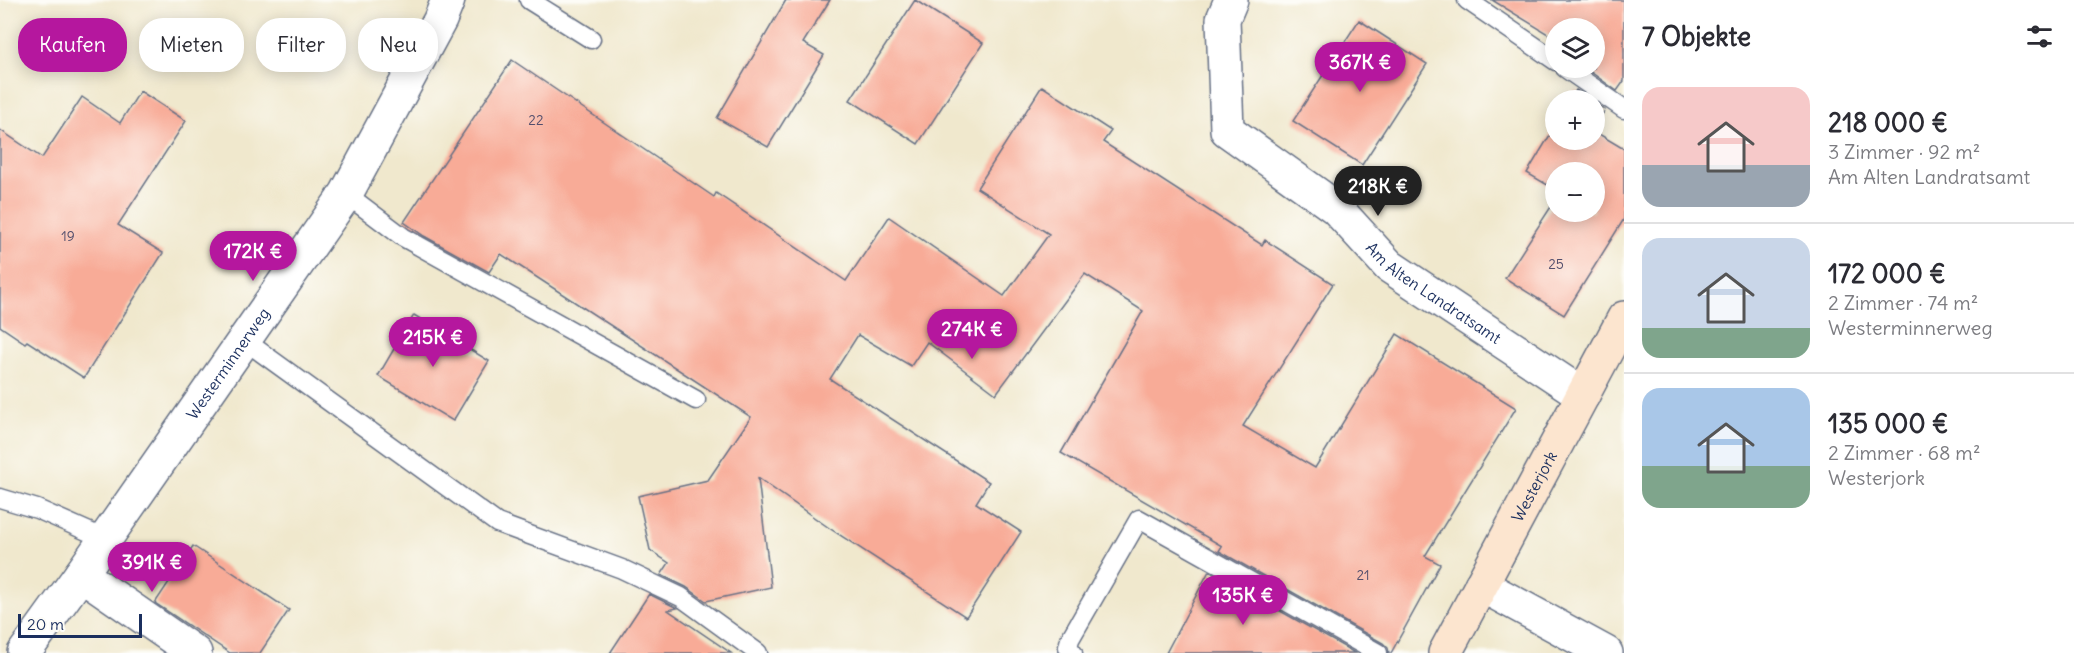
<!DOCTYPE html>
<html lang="de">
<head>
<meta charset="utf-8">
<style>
	:root { --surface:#fff; --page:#f7f7f7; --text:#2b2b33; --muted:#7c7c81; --line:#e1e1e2; --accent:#b5179e }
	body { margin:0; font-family:Delius,sans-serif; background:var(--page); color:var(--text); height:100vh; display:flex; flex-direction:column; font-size:22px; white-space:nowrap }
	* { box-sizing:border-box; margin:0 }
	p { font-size:20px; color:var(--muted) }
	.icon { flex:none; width:33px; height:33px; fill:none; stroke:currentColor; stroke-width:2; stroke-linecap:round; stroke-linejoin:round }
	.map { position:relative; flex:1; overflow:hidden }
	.sheet { display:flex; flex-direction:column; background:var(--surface); width:450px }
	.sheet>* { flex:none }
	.hud { position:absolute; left:18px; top:18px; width:570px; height:54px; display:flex; gap:12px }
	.buttons { position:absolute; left:1545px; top:18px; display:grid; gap:12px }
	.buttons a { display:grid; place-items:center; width:60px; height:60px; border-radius:50%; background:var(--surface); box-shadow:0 3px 15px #0003; font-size:30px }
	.scale { position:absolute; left:18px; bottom:15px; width:124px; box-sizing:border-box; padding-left:6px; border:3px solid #1b2f5e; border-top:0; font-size:16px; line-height:21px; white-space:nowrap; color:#1b2f5e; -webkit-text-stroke:4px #fdfcf7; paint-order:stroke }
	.price { position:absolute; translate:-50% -51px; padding:0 14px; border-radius:21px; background:var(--accent); color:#fff; font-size:20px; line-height:39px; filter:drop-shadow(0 2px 3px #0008) }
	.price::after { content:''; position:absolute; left:50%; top:36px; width:18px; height:14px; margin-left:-9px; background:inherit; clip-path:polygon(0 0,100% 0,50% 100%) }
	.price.active { background:#222; color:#fff }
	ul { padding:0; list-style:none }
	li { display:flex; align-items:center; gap:18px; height:150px; padding:0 18px }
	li+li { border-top:2px solid var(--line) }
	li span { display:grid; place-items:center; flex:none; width:168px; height:120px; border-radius:18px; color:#555 }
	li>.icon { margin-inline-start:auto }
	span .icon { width:72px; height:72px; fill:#fffc; stroke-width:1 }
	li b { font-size:26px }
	h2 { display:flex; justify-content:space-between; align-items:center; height:72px; padding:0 18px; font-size:26px }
	.tag { padding:0 21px; border-radius:24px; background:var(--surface); box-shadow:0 3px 15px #0003; font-size:21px; line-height:54px }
	.tag.active { background:var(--accent); color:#fff }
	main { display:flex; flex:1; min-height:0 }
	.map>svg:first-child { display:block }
</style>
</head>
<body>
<main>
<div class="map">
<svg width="1624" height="653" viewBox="0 0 1624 653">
	<rect width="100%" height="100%" fill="#fdfcf7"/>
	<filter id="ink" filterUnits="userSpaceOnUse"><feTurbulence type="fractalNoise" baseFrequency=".0167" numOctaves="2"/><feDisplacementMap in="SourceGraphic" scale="12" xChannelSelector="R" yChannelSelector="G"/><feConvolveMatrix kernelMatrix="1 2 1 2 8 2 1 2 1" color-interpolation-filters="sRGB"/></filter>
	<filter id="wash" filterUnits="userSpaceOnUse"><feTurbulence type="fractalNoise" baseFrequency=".008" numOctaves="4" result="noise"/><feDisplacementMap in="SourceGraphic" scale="24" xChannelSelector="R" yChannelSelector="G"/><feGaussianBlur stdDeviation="1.35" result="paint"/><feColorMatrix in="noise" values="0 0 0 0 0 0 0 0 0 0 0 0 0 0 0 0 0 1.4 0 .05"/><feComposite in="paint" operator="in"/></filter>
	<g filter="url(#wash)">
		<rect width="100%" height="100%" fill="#f0e8cd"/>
		<g id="blocks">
			<!-- building -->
			<path fill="#f8ab97" d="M786,0H830L803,43L824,55L768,147L717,118Z
				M915,0L983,43L918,144L850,100Z
				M1492,0H1624V81L1617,91L1588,70L1590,68H1594V28H1556V39Z
				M1359,20L1427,64L1362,165L1293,121Z
				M512,60L714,197L716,193L846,281L889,217L1004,296L1049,234L977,188L1042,86L1111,131L1103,142L1262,245L1265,240L1333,284L1243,426L1315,468L1397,334L1516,408L1425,556L1440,564L1391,653H1389L1388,648L1383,643L1219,551L1222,546L1061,453L1143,311L1085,274L996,394L927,342L911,366L858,335L830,379L989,482L976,503L1021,532L966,617L832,530L758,478L771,587L706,601L686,587L661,575L669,563L650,550L638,496L708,480L751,417L501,254L489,272L424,236L404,222Z
				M1576,90L1592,100H1570Z
				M140,91L186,121L118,225L163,253L84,378L27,341L25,343L0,326V130L42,158L82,97L120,123Z
				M1594,102L1605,110L1594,128Z
				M1556,125V140H1594V131L1624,149V219L1564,315L1505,278L1556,199V212H1594V172H1556V190L1527,173Z
				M414,315L489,361L453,421L378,376Z
				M193,546L289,610L260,653H230L155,603Z
				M1209,571L1355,653H1166Z
				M649,594L677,608L668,610L731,653H610Z"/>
		</g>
	</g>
	<g filter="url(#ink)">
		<use href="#blocks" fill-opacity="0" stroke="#667085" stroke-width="1.5"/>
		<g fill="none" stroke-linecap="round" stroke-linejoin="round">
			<!-- service casing -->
			<g stroke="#667085" stroke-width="21">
				<path id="service" d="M529,0L591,39
					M1467,0L1556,61
					M1565,68L1624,109
					M346,194L403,237L696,400
					M244,340L497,523L622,569L681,597L758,653
					M0,498L37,509L105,539
					M1073,653L1068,647L1070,639L1139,519L1378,653"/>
			</g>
			<!-- minor casing -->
			<g stroke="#667085" stroke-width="36">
				<g id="minor">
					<path id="s1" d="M1231,0L1223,19L1227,130L1336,208L1389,266L1583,395"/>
					<path d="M81,574L195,653"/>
					<path d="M1481,585L1606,653"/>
					<path id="s2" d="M24,653L81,574L346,194L440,20L448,0"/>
				</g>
			</g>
			<!-- secondary casing -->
			<g stroke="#667085" stroke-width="36">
				<g id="secondary">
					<path id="s3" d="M1445,653L1624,318"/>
				</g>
			</g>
			<!-- service -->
			<use href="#service" stroke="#fff" stroke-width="18"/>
			<!-- minor -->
			<use href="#minor" stroke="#fff" stroke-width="33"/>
			<!-- secondary -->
			<use href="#secondary" stroke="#fce5cf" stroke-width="33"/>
		</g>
	</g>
	<g text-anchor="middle" stroke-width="5" stroke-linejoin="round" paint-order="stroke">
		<!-- number labels -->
		<g font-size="14" fill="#524e6c">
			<text x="536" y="125">22</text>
			<text x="68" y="241">19</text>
			<text x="1556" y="269">25</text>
			<text x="1363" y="580">21</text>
		</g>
		<!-- street labels -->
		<g font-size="16" fill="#1b2f5e" stroke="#fdfcf7">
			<text dy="6" stroke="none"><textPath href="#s1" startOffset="396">Am Alten Landratsamt</textPath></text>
			<text dy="6" stroke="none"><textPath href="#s2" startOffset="354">Westerminnerweg</textPath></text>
			<text dy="6" stroke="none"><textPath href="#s3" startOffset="189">Westerjork</textPath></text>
		</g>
	</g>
</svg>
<div class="buttons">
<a><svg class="icon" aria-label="layers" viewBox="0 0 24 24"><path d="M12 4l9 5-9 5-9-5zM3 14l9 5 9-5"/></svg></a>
<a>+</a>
<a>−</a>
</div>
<div class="scale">20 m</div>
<b class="price" style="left:1360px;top:93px">367K €</b>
<b class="price active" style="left:1378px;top:217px">218K €</b>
<b class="price" style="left:253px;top:282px">172K €</b>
<b class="price" style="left:972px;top:360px">274K €</b>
<b class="price" style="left:433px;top:368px">215K €</b>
<b class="price" style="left:152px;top:593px">391K €</b>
<b class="price" style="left:1243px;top:626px">135K €</b>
<div class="hud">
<a class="tag active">Kaufen</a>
<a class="tag">Mieten</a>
<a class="tag">Filter</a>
<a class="tag">Neu</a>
</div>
</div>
<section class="sheet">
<h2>7 Objekte<svg class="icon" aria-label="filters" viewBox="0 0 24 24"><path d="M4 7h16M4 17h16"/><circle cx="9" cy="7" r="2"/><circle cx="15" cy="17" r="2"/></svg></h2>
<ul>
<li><span style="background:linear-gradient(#f6c9c9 65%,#9aa5b1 0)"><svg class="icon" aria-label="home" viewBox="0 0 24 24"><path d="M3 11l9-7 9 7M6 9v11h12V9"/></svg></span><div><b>218 000 €</b><p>3 Zimmer · 92 m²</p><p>Am Alten Landratsamt</p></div></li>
<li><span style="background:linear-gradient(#c9d6e8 75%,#7fa58c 0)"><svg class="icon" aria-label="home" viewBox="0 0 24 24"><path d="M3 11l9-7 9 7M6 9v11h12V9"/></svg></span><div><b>172 000 €</b><p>2 Zimmer · 74 m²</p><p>Westerminnerweg</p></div></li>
<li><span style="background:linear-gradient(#a9c7e8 65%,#7fa58c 0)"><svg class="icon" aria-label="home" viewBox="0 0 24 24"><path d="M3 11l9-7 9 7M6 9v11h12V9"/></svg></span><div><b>135 000 €</b><p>2 Zimmer · 68 m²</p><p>Westerjork</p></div></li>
</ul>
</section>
</main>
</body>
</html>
